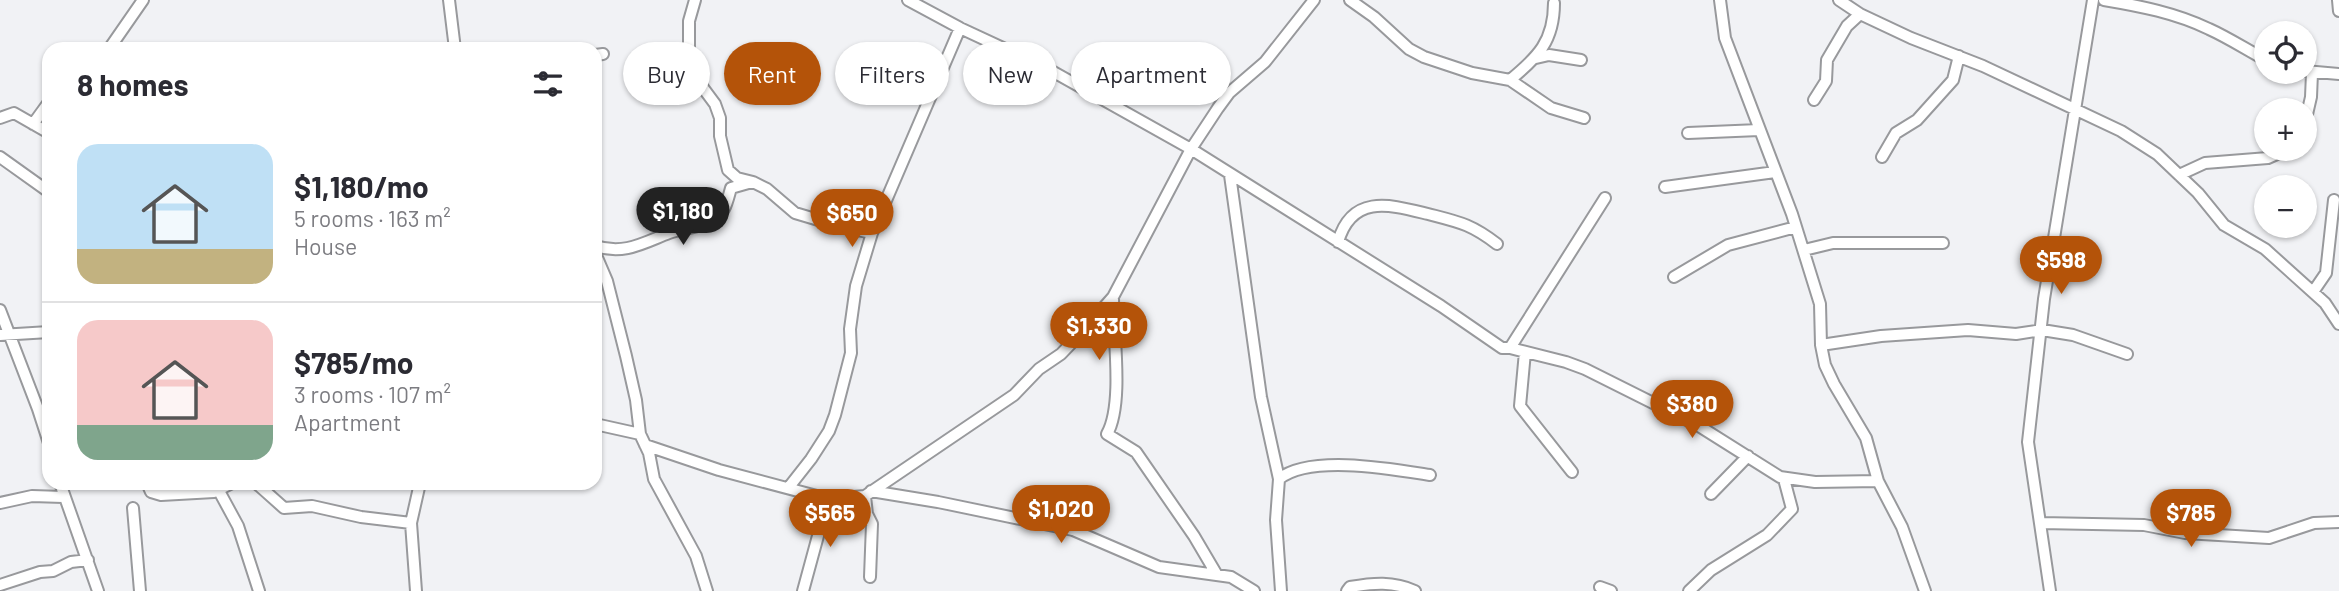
<!DOCTYPE html>
<html lang="en">
<head>
<meta charset="utf-8">
<style>
	:root { --surface:#fff; --page:#f7f7f7; --text:#2b2b33; --muted:#7c7c81; --line:#e1e1e2; --accent:#b45309 }
	body { margin:0; font-family:Barlow,sans-serif; background:var(--page); color:var(--text); height:100vh; display:flex; flex-direction:column; font-size:26px; white-space:nowrap }
	* { box-sizing:border-box; margin:0 }
	p { font-size:23px; color:var(--muted) }
	.icon { flex:none; width:38px; height:38px; fill:none; stroke:currentColor; stroke-width:2; stroke-linecap:round; stroke-linejoin:round }
	.map { position:relative; flex:1; overflow:hidden }
	.drawer { position:absolute; left:42px; top:42px; width:560px; height:448px; display:flex; flex-direction:column; background:var(--surface); border-radius:21px; box-shadow:0 2px 5px #0004 }
	.drawer>* { flex:none }
	.hud { position:absolute; left:623px; top:42px; width:665px; height:63px; display:flex; gap:14px }
	.fabs { position:absolute; left:2254px; top:21px; display:grid; gap:14px }
	.fabs a { display:grid; place-items:center; width:63px; height:63px; border-radius:50%; background:var(--surface); box-shadow:0 2px 5px #0004; font-size:35px }
	.price { position:absolute; translate:-50% -60px; padding:0 16px; border-radius:24px; background:var(--accent); color:#fff; font-size:23px; line-height:46px; filter:drop-shadow(0 2px 4px #0008) }
	.price::after { content:''; position:absolute; left:50%; top:42px; width:21px; height:16px; margin-left:-10px; background:inherit; clip-path:polygon(0 0,100% 0,50% 100%) }
	.price.current { background:#222; color:#fff }
	ul { padding:0; list-style:none }
	li { display:flex; align-items:center; gap:21px; height:175px; padding:0 35px }
	li+li { border-top:2px solid var(--line) }
	li span { display:grid; place-items:center; flex:none; width:196px; height:140px; border-radius:21px; color:#555 }
	li>.icon { margin-inline-start:auto }
	span .icon { width:84px; height:84px; fill:#fffc; stroke-width:1 }
	li b { font-size:30px }
	h2 { display:flex; justify-content:space-between; align-items:center; height:84px; padding:0 35px; font-size:30px }
	.pill { padding:0 24px; border-radius:32px; background:var(--surface); box-shadow:0 2px 5px #0004; font-size:24px; line-height:63px }
	.pill.current { background:var(--accent); color:#fff }
	.map>svg:first-child { display:block }
</style>
</head>
<body>
<div class="map">
<svg width="2339" height="591" viewBox="0 0 2339 591">
	<rect width="100%" height="100%" fill="#f1f2f5"/>
	<g fill="none" stroke-linecap="round" stroke-linejoin="round">
		<!-- minor casing -->
		<g stroke="#98999c" stroke-width="14">
			<path id="minor" d="M449,0L455,49
				M695,0L689,21V69L715,104L720,118V136L728,170L737,178L753,182L767,189L795,213L842,227L872,233
				M908,0L960,28L1050,70L1191,149L1441,306L1502,348H1510L1605,198
				M1350,0L1374,17L1409,49L1424,57L1472,73L1510,80L1551,108L1584,118
				M1720,0L1725,38L1792,214L1820,304L1821,345L1825,365L1834,384L1866,438L1878,481L1902,527L1925,591
				M1839,0L1860,14L1911,38L1983,66L2121,131L2157,154L2198,193L2224,225L2265,249L2325,303L2339,324
				M2104,0C2140,6 2176,13 2209,29C2229,38 2247,50 2266,60
				M2338,0L2339,11
				M109,49L143,0
				M595,55L603,54
				M1536,58L1549,55L1581,60
				M2305,71L2339,74
				M1510,80C1538,57 1554,41 1554,3
				M1814,100L1826,81L1827,60L1847,26L1860,14
				M0,118L14,113L49,133
				M2305,123L2311,97L2312,73
				M33,124L49,102
				M1688,133L1759,130
				M0,157L49,192
				M1882,157L1896,133L1917,120L1953,80L1959,56
				M1230,175L1261,397L1279,479L1276,520L1281,591
				M2179,175L2205,163L2268,158L2288,149
				M1665,187L1775,172
				M1338,242C1352,193 1391,205 1428,214C1459,222 1471,224 1497,244
				M595,246C625,255 643,243 669,233C688,226 712,229 724,209C727,204 729,195 731,188L752,182
				M1804,250L1833,243H1943
				M595,253L607,281L626,356L636,400L640,434L649,453L654,479L696,556L707,591
				M1674,277L1728,245L1796,227
				M2313,292L2326,273L2334,200
				M1113,297C1113,333 1124,404 1107,434L1136,452L1194,536L1217,575
				M0,310L38,409L49,443
				M0,335L49,332
				M1821,345L1881,336L1968,330L2016,334L2042,330L2073,335L2127,354
				M1510,348L1566,362L1585,369L1699,426L1780,477L1815,482L1878,481
				M1525,352L1520,406L1572,472
				M595,424L640,434
				M645,445L719,470L828,499L865,496L1014,395L1039,369L1061,354L1083,331L1113,297L1191,149L1218,108L1229,93L1265,62L1314,0
				M1279,479C1310,454 1392,469 1430,475
				M60,483L98,591
				M147,483L151,492L161,495L214,492L232,483
				M256,483L284,508L312,506L361,517L411,523
				M789,487L811,459L829,431L835,415L851,353L850,329L856,286L872,233L960,28
				M219,491L238,526L259,591
				M871,491L938,502L1073,530L1159,567L1231,577L1254,591
				M1711,494L1748,456
				M865,496L867,514L872,524L870,577
				M0,503L32,496L63,497
				M133,508L140,591
				M2041,523L2144,525L2185,533L2269,538L2314,523L2339,522
				M0,585L40,572L53,571L71,562L88,560
				M1600,587L1611,591
				M416,591L411,523L420,483
				M803,591L828,499
				M1347,591L1350,587C1373,583 1393,581 1415,591
				M1689,591L1711,570L1767,535L1792,509L1784,479
				M2050,591L2028,442L2044,299L2093,0"/>
		</g>
		<!-- minor -->
		<use href="#minor" stroke="#fff" stroke-width="10"/>
	</g>
</svg>
<div class="fabs">
<a><svg class="icon" aria-label="locate" viewBox="0 0 24 24"><circle cx="12" cy="12" r="6"/><path d="M12 2v4M12 18v4M2 12h4M18 12h4"/></svg></a>
<a>+</a>
<a>−</a>
</div>
<b class="price current" style="left:683px;top:247px">$1,180</b>
<b class="price" style="left:852px;top:249px">$650</b>
<b class="price" style="left:2061px;top:296px">$598</b>
<b class="price" style="left:1099px;top:362px">$1,330</b>
<b class="price" style="left:1692px;top:440px">$380</b>
<b class="price" style="left:1061px;top:545px">$1,020</b>
<b class="price" style="left:830px;top:549px">$565</b>
<b class="price" style="left:2191px;top:549px">$785</b>
<div class="hud">
<a class="pill">Buy</a>
<a class="pill current">Rent</a>
<a class="pill">Filters</a>
<a class="pill">New</a>
<a class="pill">Apartment</a>
</div>
<section class="drawer">
<h2>8 homes<svg class="icon" aria-label="filters" viewBox="0 0 24 24"><path d="M4 7h16M4 17h16"/><circle cx="9" cy="7" r="2"/><circle cx="15" cy="17" r="2"/></svg></h2>
<ul>
<li><span style="background:linear-gradient(#bfe0f5 75%,#c2b280 0)"><svg class="icon" aria-label="home" viewBox="0 0 24 24"><path d="M3 11l9-7 9 7M6 9v11h12V9"/></svg></span><div><b>$1,180/mo</b><p>5 rooms · 163 m²</p><p>House</p></div></li>
<li><span style="background:linear-gradient(#f6c9c9 75%,#7fa58c 0)"><svg class="icon" aria-label="home" viewBox="0 0 24 24"><path d="M3 11l9-7 9 7M6 9v11h12V9"/></svg></span><div><b>$785/mo</b><p>3 rooms · 107 m²</p><p>Apartment</p></div></li>
</ul>
</section>
</div>
</body>
</html>
